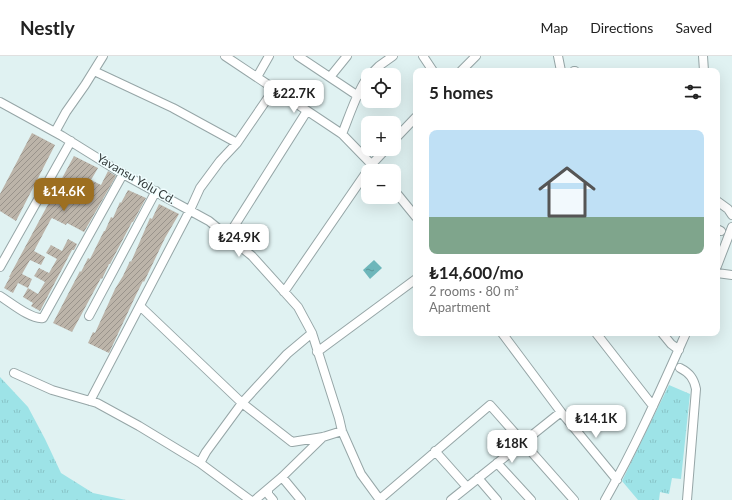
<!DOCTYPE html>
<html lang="en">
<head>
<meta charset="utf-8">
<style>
	:root { --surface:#fff; --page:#f6f6f6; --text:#222; --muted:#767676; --line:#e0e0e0; --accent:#9d6f20 }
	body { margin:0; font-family:Lato,sans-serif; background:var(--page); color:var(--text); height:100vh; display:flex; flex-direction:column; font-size:15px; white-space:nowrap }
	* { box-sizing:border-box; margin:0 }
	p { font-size:13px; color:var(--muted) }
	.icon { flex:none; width:22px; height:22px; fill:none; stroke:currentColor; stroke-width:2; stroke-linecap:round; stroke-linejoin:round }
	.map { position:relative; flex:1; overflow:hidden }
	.sheet { position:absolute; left:413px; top:12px; width:307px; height:268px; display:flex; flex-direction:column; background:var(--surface); border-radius:8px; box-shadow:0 4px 16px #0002 }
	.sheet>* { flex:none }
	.tools { position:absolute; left:361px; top:12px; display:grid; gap:8px }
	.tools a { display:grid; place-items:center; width:40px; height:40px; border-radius:8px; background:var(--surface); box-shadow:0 4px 16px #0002; font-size:20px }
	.price { position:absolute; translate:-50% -34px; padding:0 9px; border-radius:8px; background:#fff; color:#222; font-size:13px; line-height:26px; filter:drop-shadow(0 1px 2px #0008) }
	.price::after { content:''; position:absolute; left:50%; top:24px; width:12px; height:9px; margin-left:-6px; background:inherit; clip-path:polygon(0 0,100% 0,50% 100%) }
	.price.active { background:var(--accent); color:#fff }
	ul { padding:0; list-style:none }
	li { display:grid; align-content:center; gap:8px; height:212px; padding:0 16px }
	li span { display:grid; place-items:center; height:124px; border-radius:8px; color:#555 }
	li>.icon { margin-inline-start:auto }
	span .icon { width:72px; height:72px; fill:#fffc; stroke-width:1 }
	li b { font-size:17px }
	h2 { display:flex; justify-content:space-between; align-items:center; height:48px; padding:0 16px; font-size:17px }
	header { display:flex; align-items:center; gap:24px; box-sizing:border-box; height:56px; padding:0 20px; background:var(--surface); border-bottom:1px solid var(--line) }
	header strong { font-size:19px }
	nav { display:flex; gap:22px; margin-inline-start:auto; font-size:14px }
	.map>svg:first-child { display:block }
</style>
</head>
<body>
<header>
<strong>Nestly</strong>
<nav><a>Map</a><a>Directions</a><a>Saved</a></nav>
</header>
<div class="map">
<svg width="732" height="444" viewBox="0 0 732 444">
	<defs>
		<pattern id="grass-tufts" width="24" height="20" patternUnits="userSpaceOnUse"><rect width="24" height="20" fill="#9de3e7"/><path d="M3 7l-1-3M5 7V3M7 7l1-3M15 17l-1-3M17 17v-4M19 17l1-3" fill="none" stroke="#88c4c7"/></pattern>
		<pattern id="water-ripples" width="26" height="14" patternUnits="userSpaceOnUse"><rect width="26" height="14" fill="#6db6ba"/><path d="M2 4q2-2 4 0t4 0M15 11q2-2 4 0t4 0" fill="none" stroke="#5a9598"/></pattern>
		<pattern id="building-hatch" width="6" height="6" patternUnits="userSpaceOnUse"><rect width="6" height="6" fill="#bcb4a9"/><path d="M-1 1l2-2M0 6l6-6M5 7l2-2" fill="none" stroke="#99938b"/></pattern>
	</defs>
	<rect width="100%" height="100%" fill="#e0f2f2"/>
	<!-- grass -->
	<path fill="url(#grass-tufts)" d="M0,321L28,351L45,383L61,417L93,437L126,444H0Z
		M669,329L690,338L681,423L672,422L669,438L660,436L659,444H638L622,425Z"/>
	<!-- water -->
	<path fill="url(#water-ripples)" d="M374,204L382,212L370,223L363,214Z"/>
	<!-- building -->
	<path fill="url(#building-hatch)" d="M32,77L55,89L16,165L0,155V138Z
		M74,100L98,112L91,124L101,129L108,115L116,120L84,176L67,167L66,169L52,162L51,163L34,195L45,201L41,209L30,204L22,218L32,223L28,232L18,227L13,237L4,232L10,221H9Z
		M128,134L146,142L133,166H132L110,208H109L102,223L101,222L72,276L53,267L80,215L81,216L88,202L90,203L104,175H105L111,161L113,162L120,146L121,147Z
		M159,148L179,158L165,182L144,226L143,225L136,239L109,297L88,287L93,276L95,277L115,233L123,220L130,205L131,206L150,162L152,163Z
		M68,183L77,188L74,194H72L40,255L31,250L33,247L23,241L28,232L38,238L45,226L34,220L39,212L49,217L57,203L46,197L51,189L62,195Z"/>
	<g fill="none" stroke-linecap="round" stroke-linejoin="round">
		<!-- street casing -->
		<g stroke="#96a6a7" stroke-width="10">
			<path id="street" d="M225,0L342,78L378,115
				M298,0L358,40
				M423,0L433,15
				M558,0L561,15
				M703,0L704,15
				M94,15L173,52L237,87
				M461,15L476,0
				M574,15H575
				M370,19L379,10L393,0
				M257,21L269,0
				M330,21L347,0
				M0,46L62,80L123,118L209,165L252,200L298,251L312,277L339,362L342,375L361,418L380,444
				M55,76L66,56L85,29L103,0
				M342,78C348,64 358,32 368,21
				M394,84L416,61
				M394,134L416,161
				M717,145L728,153L732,159
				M717,173L721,175
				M228,180L307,55
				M717,210L732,171
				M0,211L71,85
				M717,217L732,219
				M284,236L372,108L386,93
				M0,240C10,246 31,264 43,262L123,118
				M140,250L242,347L292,386L323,381L342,375
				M89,260L156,135
				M502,277L561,356L617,424
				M596,277L653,350
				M662,277L671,288L679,294
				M317,296L416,223
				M680,312C690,317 694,323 696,333L687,444
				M14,317L52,334L97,347L139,370L200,407L250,444
				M90,345L190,154L200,132L220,105L237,87L274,33
				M435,395L467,431
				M200,407L206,396L242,347L287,298L312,277
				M497,407L531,444
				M282,421L301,444
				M478,422L497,444
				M268,434V438L273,444
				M380,443L490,349L574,444
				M255,444L282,421L323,381
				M451,444L561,356
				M605,444C636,390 661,333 686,277"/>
		</g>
		<!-- street -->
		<use href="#street" stroke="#fff" stroke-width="8"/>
	</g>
	<g text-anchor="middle" stroke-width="3" stroke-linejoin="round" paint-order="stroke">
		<!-- street labels -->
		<g font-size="12" fill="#313838" stroke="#f0feff">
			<text transform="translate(136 123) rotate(30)" y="4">Yavansu Yolu Cd.</text>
		</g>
	</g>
</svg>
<div class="tools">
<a><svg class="icon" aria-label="locate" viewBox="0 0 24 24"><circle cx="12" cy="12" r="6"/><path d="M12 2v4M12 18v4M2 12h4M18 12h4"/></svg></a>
<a>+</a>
<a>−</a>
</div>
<b class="price" style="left:294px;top:58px">₺22.7K</b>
<b class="price active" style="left:64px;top:156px">₺14.6K</b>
<b class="price" style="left:239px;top:202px">₺24.9K</b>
<b class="price" style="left:596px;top:383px">₺14.1K</b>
<b class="price" style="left:512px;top:408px">₺18K</b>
<section class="sheet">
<h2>5 homes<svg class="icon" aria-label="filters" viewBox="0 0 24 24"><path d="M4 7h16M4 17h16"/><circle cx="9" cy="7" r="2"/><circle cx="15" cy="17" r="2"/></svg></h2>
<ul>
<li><span style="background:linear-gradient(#bfe0f5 70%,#7fa58c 0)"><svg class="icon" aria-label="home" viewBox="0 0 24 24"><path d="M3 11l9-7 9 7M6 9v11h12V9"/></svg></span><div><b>₺14,600/mo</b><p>2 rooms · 80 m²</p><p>Apartment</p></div></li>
</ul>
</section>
</div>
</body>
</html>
